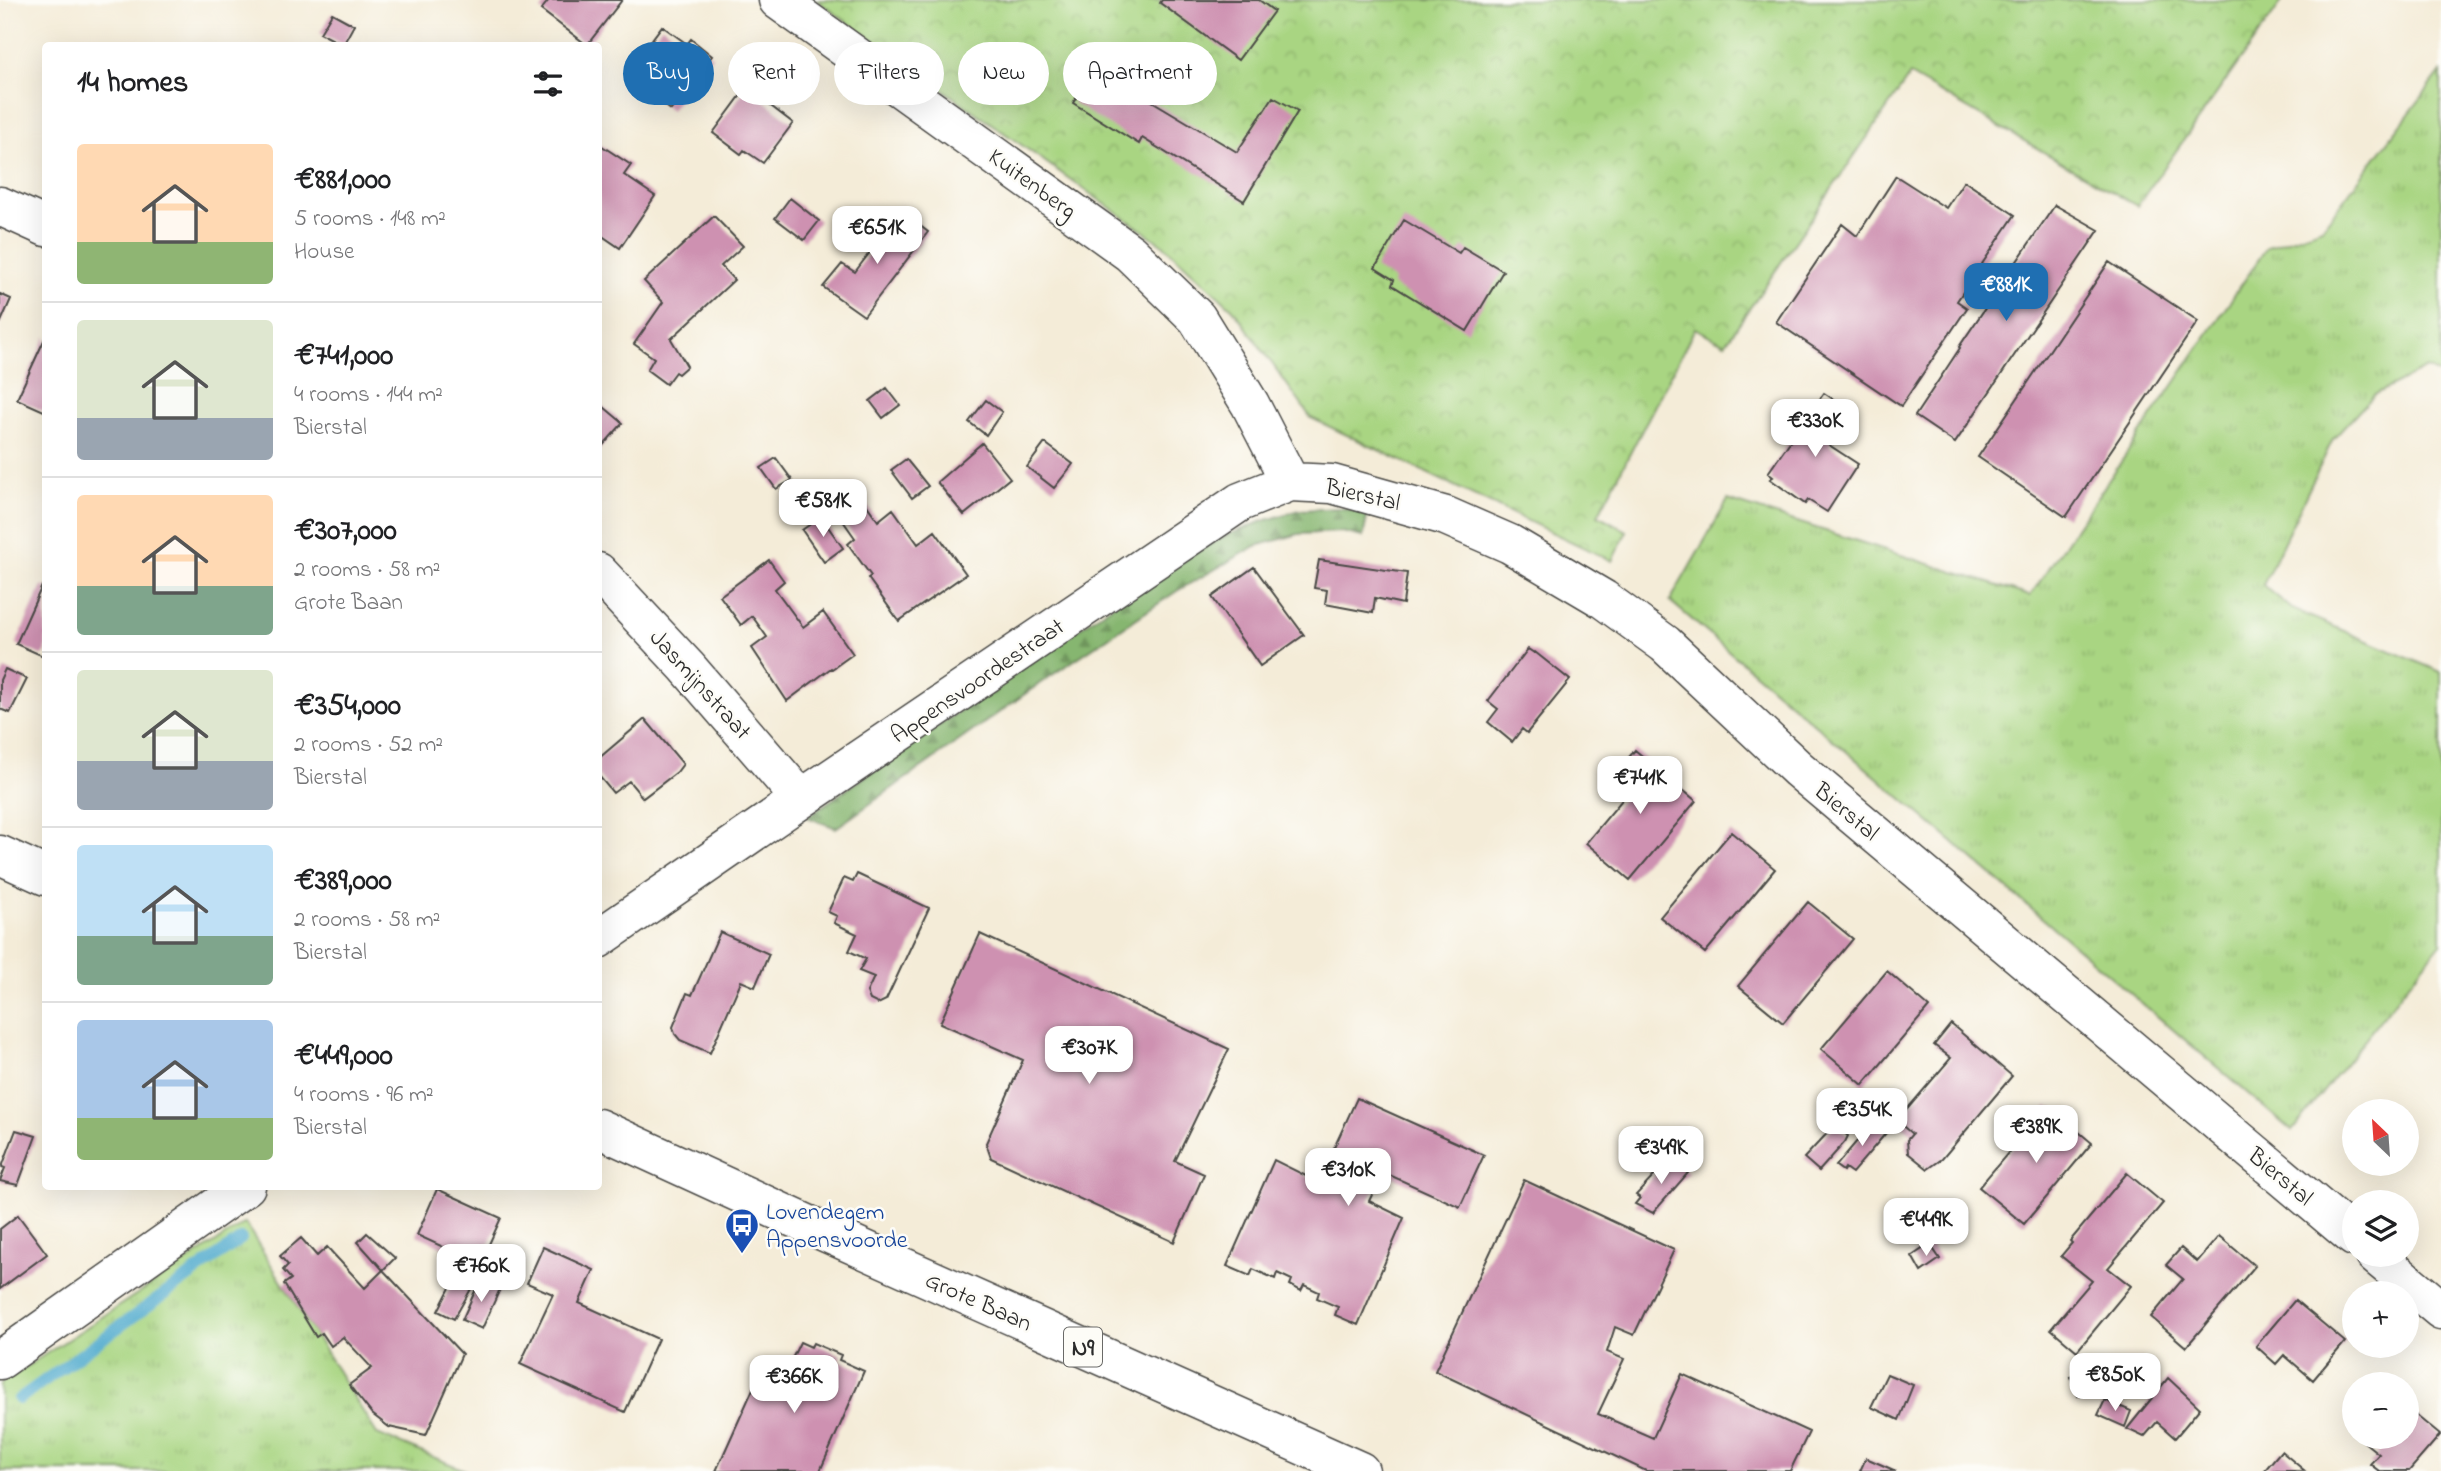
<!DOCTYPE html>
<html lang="en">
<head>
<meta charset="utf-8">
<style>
	:root { --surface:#fff; --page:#f6f6f6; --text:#202124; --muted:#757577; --line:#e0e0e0; --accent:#1f6fb2 }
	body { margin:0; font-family:"Indie Flower",sans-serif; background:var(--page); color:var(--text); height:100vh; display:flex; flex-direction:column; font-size:26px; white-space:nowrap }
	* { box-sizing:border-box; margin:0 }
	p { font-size:23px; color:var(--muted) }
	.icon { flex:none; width:38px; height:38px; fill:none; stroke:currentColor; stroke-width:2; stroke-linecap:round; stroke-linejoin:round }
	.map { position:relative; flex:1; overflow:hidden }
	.side { position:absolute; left:42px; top:42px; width:560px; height:1148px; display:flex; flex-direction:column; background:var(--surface); border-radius:7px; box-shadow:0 7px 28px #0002 }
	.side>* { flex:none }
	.banner { position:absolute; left:623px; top:42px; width:665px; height:63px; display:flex; gap:14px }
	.needle { width:46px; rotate:335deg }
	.controls { position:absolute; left:2342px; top:1099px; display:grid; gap:14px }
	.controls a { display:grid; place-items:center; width:77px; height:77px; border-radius:50%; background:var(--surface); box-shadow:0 7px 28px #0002; font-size:35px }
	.price { position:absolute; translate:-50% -60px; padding:0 16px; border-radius:14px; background:#fff; color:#222; font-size:23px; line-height:46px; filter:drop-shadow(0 2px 4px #0008) }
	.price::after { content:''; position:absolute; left:50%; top:42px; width:21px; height:16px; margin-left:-10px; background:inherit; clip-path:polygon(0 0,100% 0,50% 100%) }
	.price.selected { background:var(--accent); color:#fff }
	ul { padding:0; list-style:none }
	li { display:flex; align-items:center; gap:21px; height:175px; padding:0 35px }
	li+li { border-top:2px solid var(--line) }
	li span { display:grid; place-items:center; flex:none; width:196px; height:140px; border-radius:7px; color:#555 }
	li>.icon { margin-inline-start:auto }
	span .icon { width:84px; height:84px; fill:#fffc; stroke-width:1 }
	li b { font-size:30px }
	h2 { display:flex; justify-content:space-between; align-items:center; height:84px; padding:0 35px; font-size:30px }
	.chip { padding:0 24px; border-radius:32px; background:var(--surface); box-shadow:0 7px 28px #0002; font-size:24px; line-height:63px }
	.chip.selected { background:var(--accent); color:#fff }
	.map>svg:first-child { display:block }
</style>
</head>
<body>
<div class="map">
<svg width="2441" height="1471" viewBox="0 0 2441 1471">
	<defs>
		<pattern id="grass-tufts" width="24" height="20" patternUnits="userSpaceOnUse" patternTransform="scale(1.75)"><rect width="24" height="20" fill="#a9d582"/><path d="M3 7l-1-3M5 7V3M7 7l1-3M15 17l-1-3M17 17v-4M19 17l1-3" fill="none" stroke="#92b770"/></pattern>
		<pattern id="forest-firs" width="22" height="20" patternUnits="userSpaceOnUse" patternTransform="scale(1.75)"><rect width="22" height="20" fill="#86b670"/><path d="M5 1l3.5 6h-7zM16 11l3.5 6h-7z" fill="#6e945c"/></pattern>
		<pattern id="park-crowns" width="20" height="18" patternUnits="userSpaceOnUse" patternTransform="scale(1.75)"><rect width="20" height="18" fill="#a9d582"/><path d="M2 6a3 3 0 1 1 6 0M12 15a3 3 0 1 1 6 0" fill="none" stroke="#92b770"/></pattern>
	</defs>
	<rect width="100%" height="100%" fill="#fdfcf7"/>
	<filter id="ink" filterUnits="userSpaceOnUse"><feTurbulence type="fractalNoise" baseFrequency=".0143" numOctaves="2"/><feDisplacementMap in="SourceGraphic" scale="14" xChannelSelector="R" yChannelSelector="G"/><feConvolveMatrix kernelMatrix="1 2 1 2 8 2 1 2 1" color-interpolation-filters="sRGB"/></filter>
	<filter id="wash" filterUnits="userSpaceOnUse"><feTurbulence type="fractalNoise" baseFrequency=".00686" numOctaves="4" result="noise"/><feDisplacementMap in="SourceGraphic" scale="28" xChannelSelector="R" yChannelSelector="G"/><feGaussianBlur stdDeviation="1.57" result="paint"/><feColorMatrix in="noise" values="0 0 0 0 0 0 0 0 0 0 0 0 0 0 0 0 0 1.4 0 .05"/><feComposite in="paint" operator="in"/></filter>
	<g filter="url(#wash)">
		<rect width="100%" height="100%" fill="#f4ecd8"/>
		<!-- grass -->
		<path fill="url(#grass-tufts)" stroke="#6a8056" stroke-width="2" d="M2441,72V375L2426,368L2374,395L2333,439L2263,585L2292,609L2441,672V943L2292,1131L1670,601L1728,500L2030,596L2267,247L2322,228Z
			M245,1223L377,1434L467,1471H0V1384Z"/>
		<!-- forest -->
		<path fill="url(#forest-firs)" stroke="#58704e" stroke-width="2" d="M1341,508L1368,513L1363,537L1342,532L1299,534L1256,546L1177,591L1039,684L836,828L807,817L1159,573L1225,536L1263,521L1300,510Z"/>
		<!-- park -->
		<path fill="url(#park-crowns)" stroke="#6a8056" stroke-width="2" d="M816,0H2283L2137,206L1910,75L1725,344L1695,328L1598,515L1627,531L1612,561L1311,418L1233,309L1163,245Z"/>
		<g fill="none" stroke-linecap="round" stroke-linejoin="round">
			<!-- stream -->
			<path stroke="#51abce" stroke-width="12" d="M19,1399L241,1239"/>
		</g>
		<g id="blocks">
			<!-- building -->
			<path fill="#ce91b1" d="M549,0H622L587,45L541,10Z
				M1162,0H1259L1274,11L1238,60L1160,3Z
				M332,13L354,25L343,45L320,33Z
				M662,26L687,44L691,39L712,56L671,110L625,75Z
				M1095,67L1237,152L1273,97L1298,111L1244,201L1142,138L1139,144L1073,103Z
				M750,83L766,96L763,100L793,123L763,163L744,150L741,154L713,133Z
				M599,144L631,165L624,175L655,196L620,248L598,233Z
				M1896,176L1946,208L1964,181L2015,215L1957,301L1967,308L1901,406L1776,322L1842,224L1857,236Z
				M790,198L819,221L804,240L775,218Z
				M2055,205L2099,230L1955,443L1915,416L1960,348L1959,347Z
				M901,211L928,232L864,316L823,287L842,264L855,272Z
				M714,216L743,246L721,266L734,280L671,339L687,366L678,374L675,372L666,384L647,370L654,358L634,344L663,302L644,281Z
				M1404,220L1459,253L1463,247L1503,271L1467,331L1392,285L1394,280L1375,268Z
				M2109,262L2198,321L2066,517L1978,457Z
				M0,294L11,299L0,324Z
				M46,336V412L17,399Z
				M887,388L900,405L883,418L870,401Z
				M1824,393L1833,399L1828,405L1848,417L1829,445L1858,464L1827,512L1808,500L1805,504L1770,479L1773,477L1768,473Z
				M986,400L1002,412L986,435L969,422Z
				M598,402L623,423L598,451Z
				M982,443L1010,478L964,515L937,482Z
				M1045,443L1073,464L1054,488L1027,467Z
				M776,458L792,480L776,489L761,468Z
				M906,459L928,486L912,498L891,470Z
				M864,501L878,521L893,509L918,544L935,531L966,574L899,621L868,578L871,576L848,544L855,538L841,518Z
				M821,517L843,548L824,562L802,530Z
				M769,560L784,581L775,589L803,627L823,612L853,654L832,669L831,668L787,701L752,648L767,637L752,616L741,625L720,596Z
				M1319,560L1407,573L1403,604L1375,598L1373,613L1325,604L1327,590L1314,588Z
				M1254,567L1304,635L1260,666L1212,597Z
				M42,586L46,587V651L43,656L16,644Z
				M1528,649L1534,653L1535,652L1570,680L1527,733L1522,729L1512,742L1488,722L1498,709L1488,701Z
				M5,669L27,679L10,713L0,709V680Z
				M645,719L683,764L677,772L643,798L629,781L613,793L598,775V759Z
				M1635,750L1696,801L1630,880L1586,843L1627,794L1610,780Z
				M1731,832L1775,869L1705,953L1660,917Z
				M857,874L929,908L886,1000L878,1004L870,1000L867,992L874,977L859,971L866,959L849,951L857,934L834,923L837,916L828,912L844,878L853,882Z
				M1808,902L1853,939L1783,1023L1738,986Z
				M720,932L769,954L755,987L741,981L710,1053L680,1040L675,1034L673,1027L687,993L692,995Z
				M980,934L1229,1049L1175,1161L1204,1174L1174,1242L991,1158L986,1143L1023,1060L940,1023Z
				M1887,971L1929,1007L1863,1085L1821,1049Z
				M1951,1024L2012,1076L1942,1159L1928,1169L1908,1153L1907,1140L1912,1134L1897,1121L1951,1058L1934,1045Z
				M1357,1098L1484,1155L1460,1207L1383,1172L1369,1201L1404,1218L1358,1325L1335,1315L1338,1307L1317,1298L1319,1292L1304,1285L1301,1291L1290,1285L1292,1280L1277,1273L1275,1279L1253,1269L1250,1276L1227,1266L1274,1160L1326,1186L1342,1154L1333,1150Z
				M2048,1106L2092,1143L2024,1224L1979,1187Z
				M1873,1122L1886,1133L1852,1173L1845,1168L1843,1171L1836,1166Z
				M1835,1125L1848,1136L1845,1142L1819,1171L1804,1158Z
				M16,1130L36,1136L18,1185L0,1181L5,1168L2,1167Z
				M1670,1159L1688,1173L1653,1213L1635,1204L1640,1198L1636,1195Z
				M2127,1173L2163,1203L2108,1268L2131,1286L2077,1351L2051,1329L2092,1281L2061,1256L2072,1243L2070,1241Z
				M1524,1180L1674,1250L1634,1335L1615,1327L1607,1352L1624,1359L1598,1414L1653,1438L1682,1374L1809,1432L1790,1471H1646L1435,1371Z
				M437,1189L501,1218L480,1264L417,1235Z
				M18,1215L47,1254L0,1289V1229Z
				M367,1233L395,1258L383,1270L358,1242Z
				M2219,1236L2255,1266L2186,1347L2151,1317L2183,1279L2166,1265L2181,1248L2197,1262Z
				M301,1238L317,1256L327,1247L365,1288L383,1270L462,1354L426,1435L389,1427L372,1414L349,1385L372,1368L343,1337L331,1346L322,1333L316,1337L284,1284L291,1279L283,1270L288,1265L280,1256Z
				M1930,1244L1940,1259L1921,1272L1912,1256Z
				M543,1247L594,1270L579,1303L658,1339L625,1412L520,1364L553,1294L527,1283Z
				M481,1278L500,1289L482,1329L462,1320Z
				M454,1280L471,1289L454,1319L438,1311Z
				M2295,1300L2345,1342L2313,1380L2284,1355L2276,1364L2256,1346Z
				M800,1342L811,1347L813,1343L841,1355L839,1360L864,1371L820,1471H716L757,1380L778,1388Z
				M2097,1369L2103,1388L2078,1396L2071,1377Z
				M1887,1374L1913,1385L1899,1420L1871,1407Z
				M2168,1378L2200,1408L2175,1438L2157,1422L2144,1437L2127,1429Z
				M2105,1400L2131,1411L2125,1427L2098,1415Z
				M2406,1407L2440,1435L2409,1471H2379L2370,1464L2379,1454L2358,1437H2406Z
				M2281,1451L2305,1471H2264Z
				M1866,1458L1896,1471H1860Z"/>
		</g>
	</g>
	<g filter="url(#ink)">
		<use href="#blocks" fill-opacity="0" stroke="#494845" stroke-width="2"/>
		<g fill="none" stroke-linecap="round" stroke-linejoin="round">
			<!-- street casing -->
			<g stroke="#494845" stroke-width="41">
				<path id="street" d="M0,206L46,227
					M1290,482L1332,484L1446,516L1510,544L1603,599L1665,644L1798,769L2354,1237
					M598,572L687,667L801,799
					M598,939L801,799L1240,502L1290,482L1250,404L1197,318L1130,253L778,0
					M2375,1255L2441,1310"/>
			</g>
			<!-- secondary casing -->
			<g stroke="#494845" stroke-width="41">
				<path id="secondary" d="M0,1360L246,1186"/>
			</g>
			<!-- primary casing -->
			<g stroke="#494845" stroke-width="41">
				<path id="primary" d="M0,855L46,876
					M598,1128L807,1224L1360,1471"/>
			</g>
			<!-- street -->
			<use href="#street" stroke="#fff" stroke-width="38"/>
			<!-- secondary -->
			<use href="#secondary" stroke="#fff" stroke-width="38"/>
			<!-- primary -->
			<use href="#primary" stroke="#fff" stroke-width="38"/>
		</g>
	</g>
	<!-- icons -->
	<defs>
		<g id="bus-pin" transform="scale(1.75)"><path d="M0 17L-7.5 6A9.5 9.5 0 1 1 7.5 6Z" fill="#1a4fb4" stroke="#fdfcf7"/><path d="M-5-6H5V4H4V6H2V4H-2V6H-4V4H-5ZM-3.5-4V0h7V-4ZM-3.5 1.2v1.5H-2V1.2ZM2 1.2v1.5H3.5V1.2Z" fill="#fff"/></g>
	</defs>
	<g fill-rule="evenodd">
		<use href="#bus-pin" x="742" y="1225"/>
	</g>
	<g text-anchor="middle" stroke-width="5" stroke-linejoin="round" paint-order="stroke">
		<!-- shield labels -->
		<rect fill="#fdfcf7" stroke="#6a6a68" stroke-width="2" x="1064" y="1327.5" width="38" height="39" rx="5"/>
		<g font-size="23" font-weight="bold" fill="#2b2b2b">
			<text x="1083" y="1355">N9</text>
		</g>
		<!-- street labels -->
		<g font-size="24" fill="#2b2b2b" stroke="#fdfcf7">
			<text transform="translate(1033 183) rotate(36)" y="8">Kuitenberg</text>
			<text transform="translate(1363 494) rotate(13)" y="8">Bierstal</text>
			<text transform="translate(977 680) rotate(-34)" y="8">Appensvoordestraat</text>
			<text transform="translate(701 684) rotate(48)" y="8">Jasmijnstraat</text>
			<text transform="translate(1847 811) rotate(40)" y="8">Bierstal</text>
			<text transform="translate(2281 1176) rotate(40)" y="8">Bierstal</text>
			<text transform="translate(979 1301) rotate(24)" y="8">Grote Baan</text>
		</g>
		<!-- transit labels -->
		<g font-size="24" fill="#164399" stroke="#fdfcf7" text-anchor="start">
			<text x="766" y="1219">Lovendegem<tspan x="766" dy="28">Appensvoorde</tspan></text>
		</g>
	</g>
</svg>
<div class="controls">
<a><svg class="needle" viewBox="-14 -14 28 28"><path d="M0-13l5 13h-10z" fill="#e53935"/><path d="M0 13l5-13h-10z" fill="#757577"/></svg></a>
<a><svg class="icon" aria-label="layers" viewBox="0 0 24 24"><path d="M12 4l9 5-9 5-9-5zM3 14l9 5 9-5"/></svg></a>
<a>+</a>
<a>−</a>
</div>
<b class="price" style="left:877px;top:266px">€651K</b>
<b class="price selected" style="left:2006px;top:323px">€881K</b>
<b class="price" style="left:1815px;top:459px">€330K</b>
<b class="price" style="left:823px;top:539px">€581K</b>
<b class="price" style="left:1640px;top:816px">€741K</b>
<b class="price" style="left:1089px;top:1086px">€307K</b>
<b class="price" style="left:1862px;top:1148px">€354K</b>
<b class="price" style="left:2036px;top:1165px">€389K</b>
<b class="price" style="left:1661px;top:1186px">€349K</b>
<b class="price" style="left:1348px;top:1208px">€310K</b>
<b class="price" style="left:1926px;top:1258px">€449K</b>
<b class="price" style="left:481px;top:1304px">€760K</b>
<b class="price" style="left:2115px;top:1413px">€850K</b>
<b class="price" style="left:794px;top:1415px">€366K</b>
<div class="banner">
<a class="chip selected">Buy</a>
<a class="chip">Rent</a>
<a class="chip">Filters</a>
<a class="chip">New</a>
<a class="chip">Apartment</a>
</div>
<section class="side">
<h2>14 homes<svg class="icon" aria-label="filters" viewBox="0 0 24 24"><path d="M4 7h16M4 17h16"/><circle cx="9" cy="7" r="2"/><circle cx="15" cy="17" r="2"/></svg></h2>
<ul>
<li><span style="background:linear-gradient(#ffd9b3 70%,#8fb573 0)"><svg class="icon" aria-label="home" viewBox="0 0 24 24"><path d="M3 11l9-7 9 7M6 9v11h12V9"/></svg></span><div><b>€881,000</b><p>5 rooms · 148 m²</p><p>House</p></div></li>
<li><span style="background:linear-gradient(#dfe7d0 70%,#9aa5b1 0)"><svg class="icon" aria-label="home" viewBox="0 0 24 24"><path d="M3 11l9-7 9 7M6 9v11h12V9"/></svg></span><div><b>€741,000</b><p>4 rooms · 144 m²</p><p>Bierstal</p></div></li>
<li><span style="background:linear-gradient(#ffd9b3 65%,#7fa58c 0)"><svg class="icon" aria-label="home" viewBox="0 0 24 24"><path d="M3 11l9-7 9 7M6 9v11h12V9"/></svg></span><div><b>€307,000</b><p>2 rooms · 58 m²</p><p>Grote Baan</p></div></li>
<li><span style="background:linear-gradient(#dfe7d0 65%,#9aa5b1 0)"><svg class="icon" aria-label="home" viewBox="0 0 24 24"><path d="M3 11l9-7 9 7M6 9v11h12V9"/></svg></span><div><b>€354,000</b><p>2 rooms · 52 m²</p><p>Bierstal</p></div></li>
<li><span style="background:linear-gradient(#bfe0f5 65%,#7fa58c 0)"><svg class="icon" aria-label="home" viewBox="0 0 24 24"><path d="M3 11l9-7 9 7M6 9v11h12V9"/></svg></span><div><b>€389,000</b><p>2 rooms · 58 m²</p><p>Bierstal</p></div></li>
<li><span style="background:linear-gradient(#a9c7e8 70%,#8fb573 0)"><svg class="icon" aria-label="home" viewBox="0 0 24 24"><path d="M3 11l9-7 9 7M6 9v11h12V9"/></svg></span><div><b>€449,000</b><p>4 rooms · 96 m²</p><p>Bierstal</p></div></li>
</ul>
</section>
</div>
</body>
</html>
